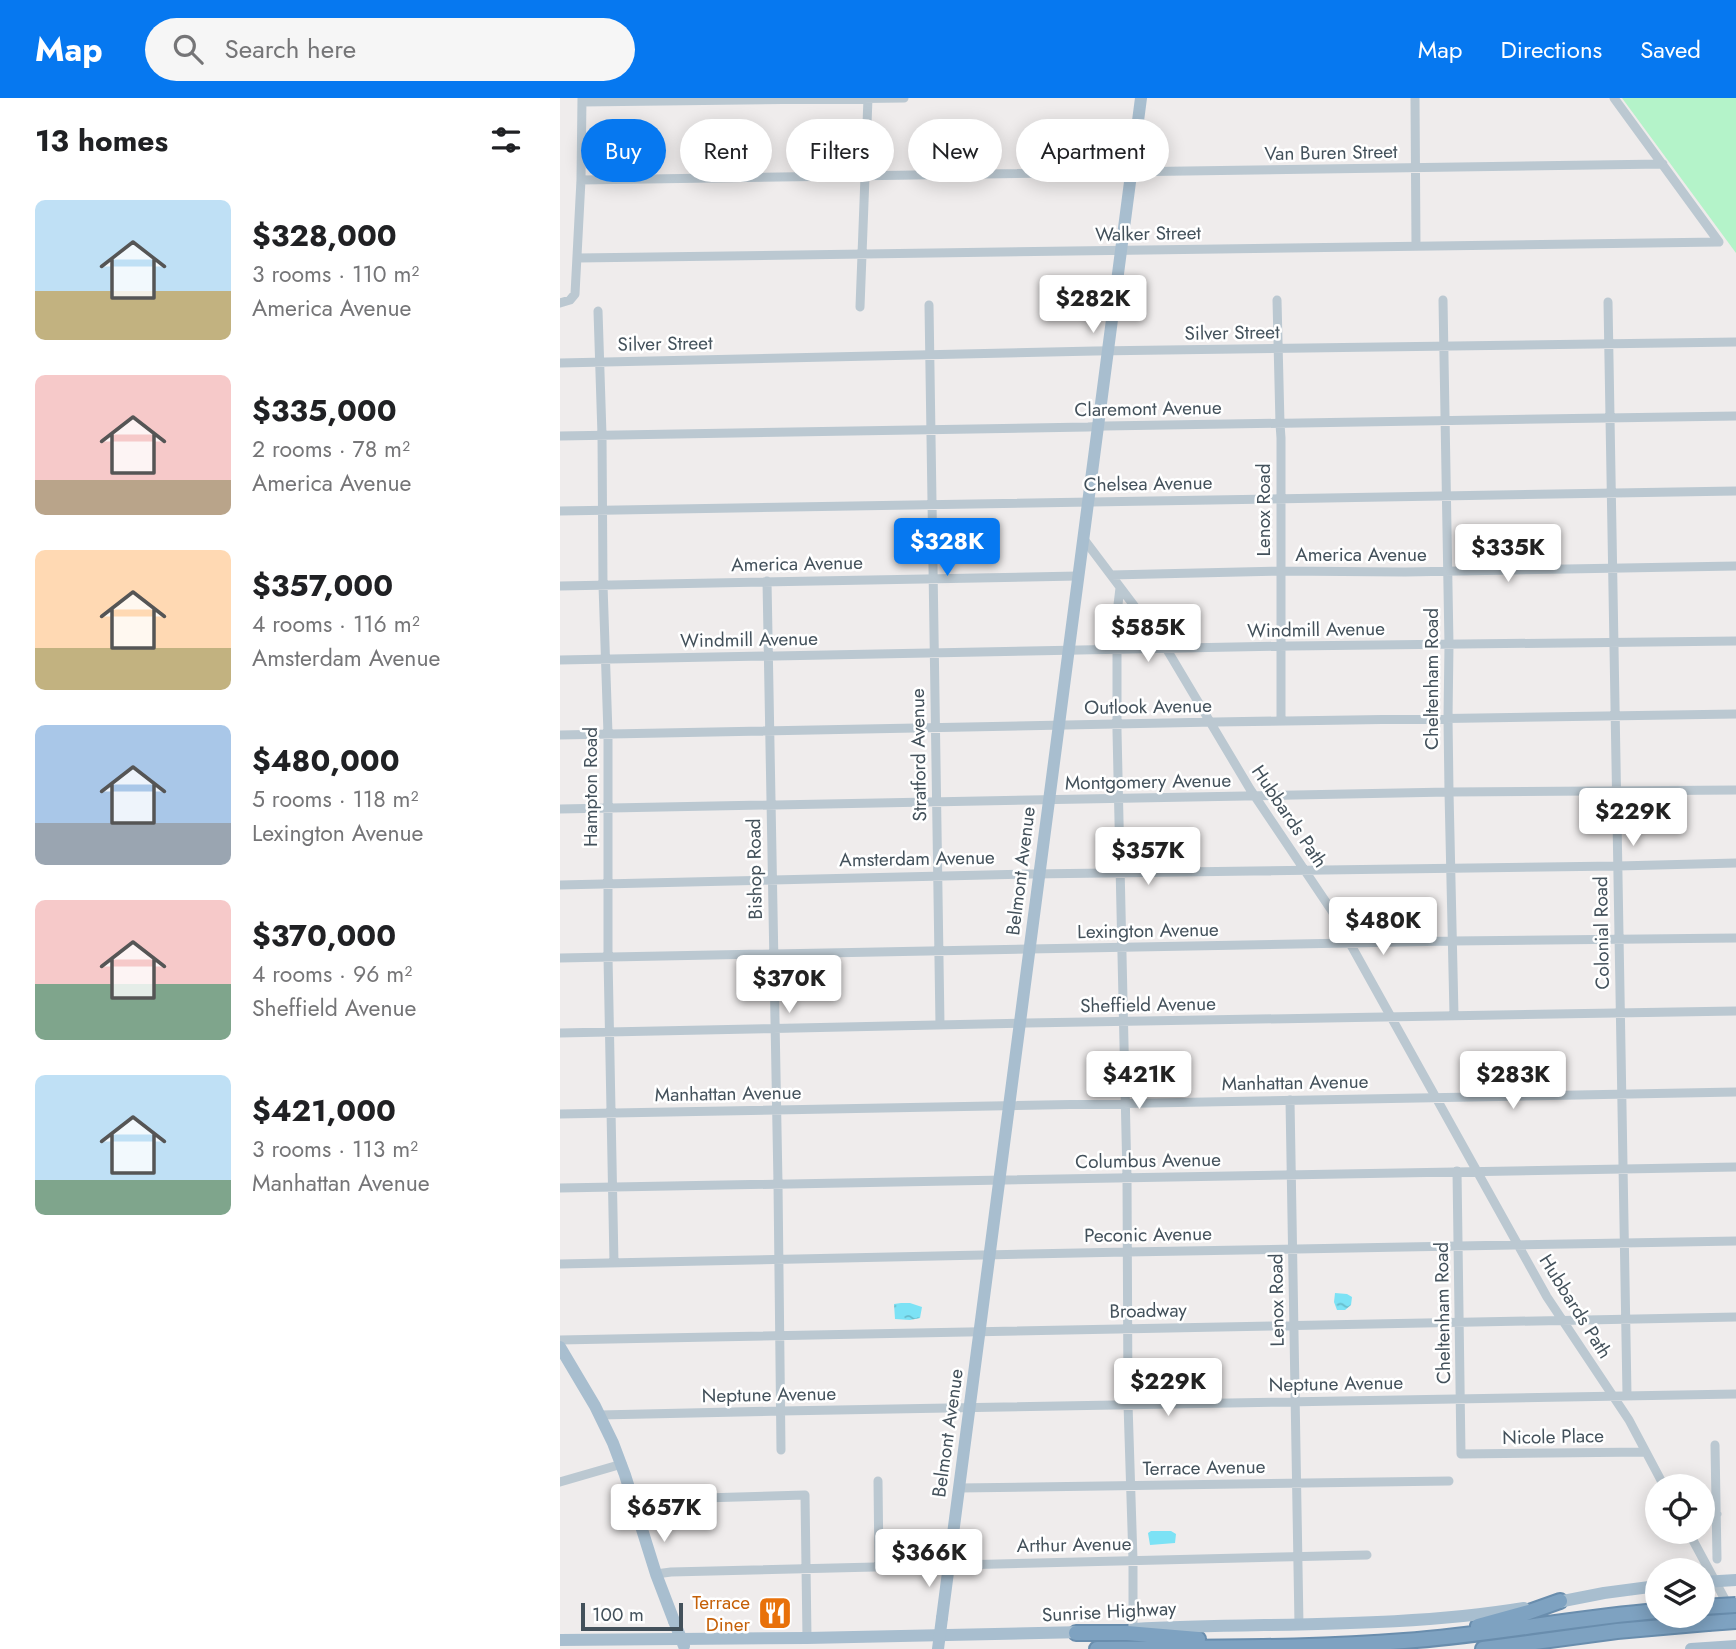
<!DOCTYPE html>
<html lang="en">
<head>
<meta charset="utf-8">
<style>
	:root { --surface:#fff; --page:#f6f6f6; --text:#202124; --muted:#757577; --accent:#0678f0 }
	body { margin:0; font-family:Jost,sans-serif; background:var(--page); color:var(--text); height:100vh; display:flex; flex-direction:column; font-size:26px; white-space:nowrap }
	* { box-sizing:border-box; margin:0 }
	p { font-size:23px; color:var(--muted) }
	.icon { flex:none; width:38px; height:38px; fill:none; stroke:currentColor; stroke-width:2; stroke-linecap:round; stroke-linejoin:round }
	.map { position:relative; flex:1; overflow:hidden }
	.panel { display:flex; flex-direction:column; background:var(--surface); width:560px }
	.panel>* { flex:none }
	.guide { position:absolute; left:21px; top:21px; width:665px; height:63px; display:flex; gap:14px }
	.controls { position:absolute; left:1085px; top:1376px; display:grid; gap:14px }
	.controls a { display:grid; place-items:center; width:70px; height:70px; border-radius:50%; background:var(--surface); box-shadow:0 4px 18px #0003; font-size:35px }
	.scale { position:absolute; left:21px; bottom:18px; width:102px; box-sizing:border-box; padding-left:7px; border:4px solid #43515b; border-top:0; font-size:19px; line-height:24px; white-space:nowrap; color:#43515b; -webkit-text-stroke:5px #fff; paint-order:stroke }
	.price { position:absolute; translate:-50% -60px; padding:0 16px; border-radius:7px; background:#fff; color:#222; font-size:23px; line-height:46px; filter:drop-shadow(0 2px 4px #0008) }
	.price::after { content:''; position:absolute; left:50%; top:42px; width:21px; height:16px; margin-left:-10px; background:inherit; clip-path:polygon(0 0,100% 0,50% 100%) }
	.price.active { background:var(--accent); color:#fff }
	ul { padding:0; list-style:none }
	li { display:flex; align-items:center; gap:21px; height:175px; padding:0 35px }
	li span { display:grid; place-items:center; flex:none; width:196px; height:140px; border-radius:10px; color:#555 }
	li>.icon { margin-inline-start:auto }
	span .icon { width:84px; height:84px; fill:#fffc; stroke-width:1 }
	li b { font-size:30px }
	h2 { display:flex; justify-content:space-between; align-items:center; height:84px; padding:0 35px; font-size:30px }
	.chip { padding:0 24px; border-radius:32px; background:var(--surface); box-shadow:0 4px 18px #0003; font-size:24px; line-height:63px }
	.chip.active { background:var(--accent); color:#fff }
	header { display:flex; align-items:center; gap:42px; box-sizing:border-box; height:98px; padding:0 35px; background:var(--accent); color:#fff }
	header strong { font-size:33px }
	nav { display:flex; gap:38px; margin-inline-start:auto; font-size:24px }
	.search { width:490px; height:63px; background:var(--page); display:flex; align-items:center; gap:18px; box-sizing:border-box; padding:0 24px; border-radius:38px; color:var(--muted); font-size:26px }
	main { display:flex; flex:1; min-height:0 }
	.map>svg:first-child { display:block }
</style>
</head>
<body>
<header>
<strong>Map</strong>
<div class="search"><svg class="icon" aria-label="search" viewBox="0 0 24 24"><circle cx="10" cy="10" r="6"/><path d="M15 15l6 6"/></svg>Search here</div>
<nav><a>Map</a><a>Directions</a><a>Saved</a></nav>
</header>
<main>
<section class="panel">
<h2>13 homes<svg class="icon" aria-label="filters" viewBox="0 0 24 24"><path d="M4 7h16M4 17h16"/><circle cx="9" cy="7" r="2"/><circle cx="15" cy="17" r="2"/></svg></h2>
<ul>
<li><span style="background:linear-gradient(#bfe0f5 65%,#c2b280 0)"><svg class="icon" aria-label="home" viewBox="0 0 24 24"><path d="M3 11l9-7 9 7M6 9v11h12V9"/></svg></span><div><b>$328,000</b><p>3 rooms · 110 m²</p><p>America Avenue</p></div></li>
<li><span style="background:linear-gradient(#f6c9c9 75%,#b9a48a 0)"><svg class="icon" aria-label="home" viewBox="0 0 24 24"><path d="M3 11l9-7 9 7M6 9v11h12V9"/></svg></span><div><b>$335,000</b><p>2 rooms · 78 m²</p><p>America Avenue</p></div></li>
<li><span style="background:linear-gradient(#ffd9b3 70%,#c2b280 0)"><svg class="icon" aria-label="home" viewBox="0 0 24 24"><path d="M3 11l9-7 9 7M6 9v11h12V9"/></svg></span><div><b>$357,000</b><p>4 rooms · 116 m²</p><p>Amsterdam Avenue</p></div></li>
<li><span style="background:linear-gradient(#a9c7e8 70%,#9aa5b1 0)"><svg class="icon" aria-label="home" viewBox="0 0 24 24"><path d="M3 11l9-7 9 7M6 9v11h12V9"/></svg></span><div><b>$480,000</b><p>5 rooms · 118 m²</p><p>Lexington Avenue</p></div></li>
<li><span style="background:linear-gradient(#f6c9c9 60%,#7fa58c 0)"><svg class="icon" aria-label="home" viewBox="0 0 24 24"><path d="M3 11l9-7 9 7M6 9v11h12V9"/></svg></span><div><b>$370,000</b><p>4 rooms · 96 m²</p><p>Sheffield Avenue</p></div></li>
<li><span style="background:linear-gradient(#bfe0f5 75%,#7fa58c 0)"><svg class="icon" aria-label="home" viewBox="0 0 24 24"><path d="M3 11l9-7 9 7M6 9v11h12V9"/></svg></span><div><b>$421,000</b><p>3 rooms · 113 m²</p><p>Manhattan Avenue</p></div></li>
</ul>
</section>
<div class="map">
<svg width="1176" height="1551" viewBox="0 0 1176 1551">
	<defs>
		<pattern id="water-ripples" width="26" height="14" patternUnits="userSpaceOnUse" patternTransform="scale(1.75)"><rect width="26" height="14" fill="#7ce2f5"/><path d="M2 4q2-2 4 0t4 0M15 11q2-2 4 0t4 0" fill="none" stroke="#67bac9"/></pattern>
	</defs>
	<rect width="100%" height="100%" fill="#efecec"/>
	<!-- green -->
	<path fill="#b4f3c9" d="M1062,0H1176V155Z"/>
	<!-- water -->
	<path fill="url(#water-ripples)" d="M775,1195L787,1196L792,1199L791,1207L785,1212H777L774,1204Z
		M341,1205H350L362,1209L360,1220L350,1222L335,1221L334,1206Z
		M591,1433H611L616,1436L615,1445L590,1447L588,1435Z"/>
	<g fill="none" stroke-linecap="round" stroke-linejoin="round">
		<!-- highway casing -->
		<g stroke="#698dad" stroke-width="18">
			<path id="highway" d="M918,1528L969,1514L1000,1503
				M516,1535H567L638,1541
				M537,1551C639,1549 742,1551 844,1543C929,1537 1013,1520 1097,1513
				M923,1551L1057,1533L1148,1525"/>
		</g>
		<!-- minor -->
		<path stroke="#bbc8d1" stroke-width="9" d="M855,0L856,147
			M1054,0L1159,144
			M22,4L344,0
			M21,82L1103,66
			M18,160L1159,144
			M717,202L720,326L721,340V623
			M883,202L889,547L888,620L889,694L894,917
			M1048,204L1067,1297
			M0,205L10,202L15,196L21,82L22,0
			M369,207L380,927
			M300,209L308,0
			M38,213L42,337L43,487L48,636V859L54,1165
			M0,265L535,253L1176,244
			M0,338L528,329L545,328L1176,318
			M0,413L1176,393
			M523,440L606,550L690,691L772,813L987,1199L1069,1322L1104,1388
			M551,477L720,473L845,474L1176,468
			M207,483L218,1086L221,1352
			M0,488L518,478
			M560,490L557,515V633L567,1080L568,1306L573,1462V1531
			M0,562L730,548L1176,543
			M0,637L655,624L1176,616
			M0,711L889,694L1176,692
			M0,787L472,776L1058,768L1176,765
			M0,860L892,843L1176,840
			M0,935L467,925L1176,913
			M730,1002L739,1527
			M0,1016L1176,994
			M897,1073L901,1356L1086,1354
			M0,1090L1176,1069
			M0,1166L567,1154L1176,1143
			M0,1242L1176,1219
			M40,1317L221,1313L1176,1296
			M1155,1347L1157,1461
			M318,1383L319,1469
			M0,1384L62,1366
			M399,1390L889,1383
			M73,1402L245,1397L247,1540
			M1143,1421L1157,1416
			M1128,1433L1169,1509
			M96,1476L111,1474L807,1457"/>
		<!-- major -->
		<path stroke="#a8becf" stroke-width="12" d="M0,1249L35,1308L53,1345L65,1377L96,1476L114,1523
			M1143,1484L1176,1482
			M993,1505L1044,1495L1097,1488
			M382,1520L581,0
			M574,1531C705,1524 835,1531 964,1510
			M0,1542L247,1540L525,1534
			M1131,1551L1176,1548"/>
		<!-- highway -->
		<use href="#highway" stroke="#7ea2c1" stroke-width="14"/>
		<!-- highway-bridge casing -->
		<g stroke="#698dad" stroke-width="18" stroke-linecap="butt">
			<path id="highway-bridge" d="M1143,1509L1176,1507
				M1148,1525L1176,1523"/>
		</g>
		<!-- major-bridge -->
		<path stroke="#a8becf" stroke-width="12" d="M114,1523L124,1548
			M378,1551L382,1520"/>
		<!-- highway-bridge -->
		<use href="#highway-bridge" stroke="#7ea2c1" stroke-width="14"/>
	</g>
	<!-- icons -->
	<defs>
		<g id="restaurant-square" transform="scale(1.75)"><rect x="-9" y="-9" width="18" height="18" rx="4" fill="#e8710a" stroke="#fff"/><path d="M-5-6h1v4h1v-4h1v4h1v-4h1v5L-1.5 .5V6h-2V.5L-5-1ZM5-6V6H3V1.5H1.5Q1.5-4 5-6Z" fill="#fff"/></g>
	</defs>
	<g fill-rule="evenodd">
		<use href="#restaurant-square" x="215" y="1515"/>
	</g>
	<g text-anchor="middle" stroke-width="5" stroke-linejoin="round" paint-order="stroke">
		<!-- street labels -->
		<g font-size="19" fill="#43515b" stroke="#fff">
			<text transform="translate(771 54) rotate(-1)" y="7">Van Buren Street</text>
			<text transform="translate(588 135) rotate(-1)" y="7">Walker Street</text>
			<text transform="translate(672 234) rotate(-1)" y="7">Silver Street</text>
			<text transform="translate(105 245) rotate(-1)" y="7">Silver Street</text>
			<text transform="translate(588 310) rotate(-1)" y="7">Claremont Avenue</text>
			<text transform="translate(588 385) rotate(-1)" y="7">Chelsea Avenue</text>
			<text transform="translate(703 412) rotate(-90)" y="7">Lenox Road</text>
			<text x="801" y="463">America Avenue</text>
			<text transform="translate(237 465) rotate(-1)" y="7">America Avenue</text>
			<text transform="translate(756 531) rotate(-1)" y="7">Windmill Avenue</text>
			<text transform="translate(189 541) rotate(-1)" y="7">Windmill Avenue</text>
			<text transform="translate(871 581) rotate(-90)" y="7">Cheltenham Road</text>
			<text transform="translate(588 608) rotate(-1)" y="7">Outlook Avenue</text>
			<text transform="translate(358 657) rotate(-91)" y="7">Stratford Avenue</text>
			<text transform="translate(588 683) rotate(-1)" y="7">Montgomery Avenue</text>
			<text transform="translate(30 689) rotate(-90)" y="7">Hampton Road</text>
			<text transform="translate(730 718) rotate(56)" y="7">Hubbards Path</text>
			<text transform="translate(357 760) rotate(-1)" y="7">Amsterdam Avenue</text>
			<text transform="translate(194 771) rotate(-91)" y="7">Bishop Road</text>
			<text transform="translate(460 773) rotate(-83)" y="7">Belmont Avenue</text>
			<text transform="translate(588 832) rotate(-1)" y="7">Lexington Avenue</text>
			<text transform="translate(1041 835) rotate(-91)" y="7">Colonial Road</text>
			<text transform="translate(588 906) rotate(-1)" y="7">Sheffield Avenue</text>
			<text transform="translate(735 984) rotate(-1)" y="7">Manhattan Avenue</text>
			<text transform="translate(168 995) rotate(-1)" y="7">Manhattan Avenue</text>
			<text transform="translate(588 1062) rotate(-1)" y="7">Columbus Avenue</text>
			<text transform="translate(588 1136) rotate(-1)" y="7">Peconic Avenue</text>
			<text transform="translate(716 1202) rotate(-91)" y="7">Lenox Road</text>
			<text transform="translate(1016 1208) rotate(58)" y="7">Hubbards Path</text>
			<text transform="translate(588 1212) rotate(-1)" y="7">Broadway</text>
			<text transform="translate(882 1215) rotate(-91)" y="7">Cheltenham Road</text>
			<text transform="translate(776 1285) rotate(-1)" y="7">Neptune Avenue</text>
			<text transform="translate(209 1296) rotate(-1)" y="7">Neptune Avenue</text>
			<text transform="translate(387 1335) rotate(-82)" y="7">Belmont Avenue</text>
			<text transform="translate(993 1338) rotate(-1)" y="7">Nicole Place</text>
			<text transform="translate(644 1369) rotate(-1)" y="7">Terrace Avenue</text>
			<text transform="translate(514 1446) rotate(-1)" y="7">Arthur Avenue</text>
			<text transform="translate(549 1513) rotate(-3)" y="7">Sunrise Highway</text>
		</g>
		<!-- food labels -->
		<g font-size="19" fill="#c56008" stroke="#fff" text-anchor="end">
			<text x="190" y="1511">Terrace<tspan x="190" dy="22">Diner</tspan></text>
		</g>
	</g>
</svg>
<div class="controls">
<a><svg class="icon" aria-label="locate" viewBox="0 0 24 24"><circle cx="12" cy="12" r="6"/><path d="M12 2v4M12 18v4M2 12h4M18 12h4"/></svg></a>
<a><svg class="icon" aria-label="layers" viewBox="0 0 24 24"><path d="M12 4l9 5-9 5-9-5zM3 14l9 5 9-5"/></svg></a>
</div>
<div class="scale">100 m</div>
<b class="price" style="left:533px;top:237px">$282K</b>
<b class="price active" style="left:387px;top:480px">$328K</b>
<b class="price" style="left:948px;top:486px">$335K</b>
<b class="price" style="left:588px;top:566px">$585K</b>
<b class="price" style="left:1073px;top:750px">$229K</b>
<b class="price" style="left:588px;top:789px">$357K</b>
<b class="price" style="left:823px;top:859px">$480K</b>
<b class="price" style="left:229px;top:917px">$370K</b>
<b class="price" style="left:579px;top:1013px">$421K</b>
<b class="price" style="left:953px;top:1013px">$283K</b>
<b class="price" style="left:608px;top:1320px">$229K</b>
<b class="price" style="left:104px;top:1446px">$657K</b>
<b class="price" style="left:369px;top:1491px">$366K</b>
<div class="guide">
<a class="chip active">Buy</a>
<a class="chip">Rent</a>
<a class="chip">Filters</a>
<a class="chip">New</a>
<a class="chip">Apartment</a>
</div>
</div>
</main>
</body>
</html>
